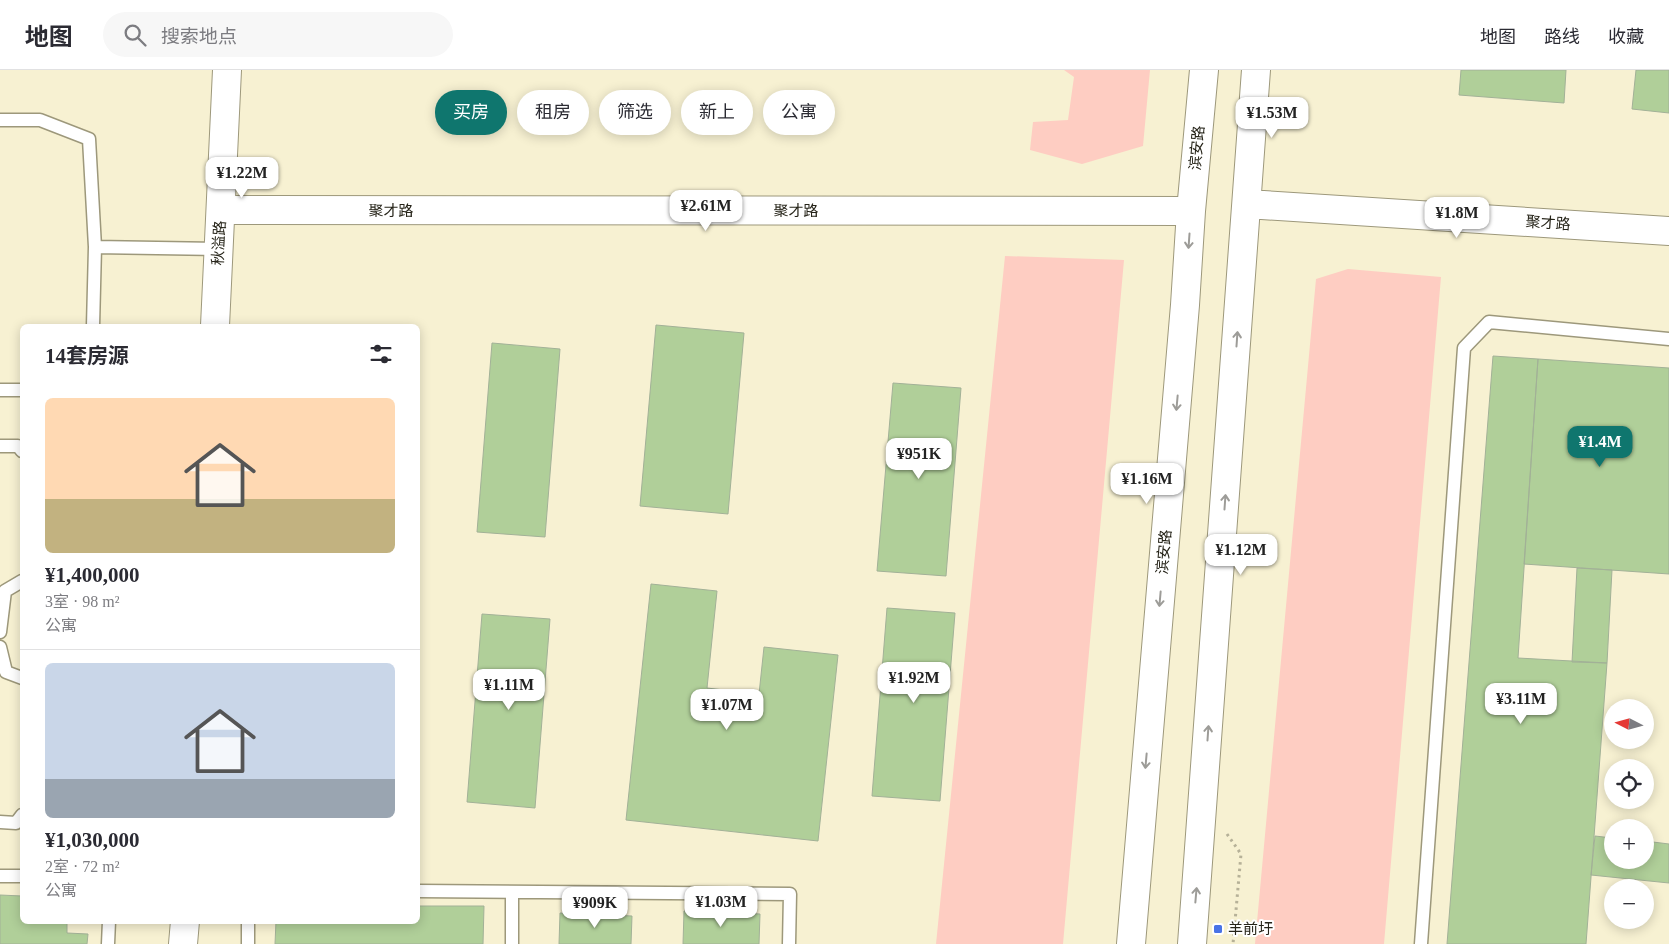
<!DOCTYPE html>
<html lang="zh">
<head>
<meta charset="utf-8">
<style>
	:root { --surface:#fff; --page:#f7f7f7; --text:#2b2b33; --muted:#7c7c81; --line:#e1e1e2; --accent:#0f766e }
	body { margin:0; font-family:"Times New Roman","Noto Sans SC",serif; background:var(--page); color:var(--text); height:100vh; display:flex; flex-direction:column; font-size:19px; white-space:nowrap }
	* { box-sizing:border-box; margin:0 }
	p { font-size:16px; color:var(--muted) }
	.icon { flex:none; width:28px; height:28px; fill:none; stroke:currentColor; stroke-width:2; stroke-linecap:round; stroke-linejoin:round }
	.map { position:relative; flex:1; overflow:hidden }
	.drawer { position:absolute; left:20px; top:254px; width:400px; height:600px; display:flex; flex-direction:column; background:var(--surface); border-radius:8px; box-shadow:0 2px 12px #0003 }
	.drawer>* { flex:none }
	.hud { position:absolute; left:435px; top:20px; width:475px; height:45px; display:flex; gap:10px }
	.needle { width:32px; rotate:276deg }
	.controls { position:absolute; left:1604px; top:629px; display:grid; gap:10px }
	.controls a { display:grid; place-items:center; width:50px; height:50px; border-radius:50%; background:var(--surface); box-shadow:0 2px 12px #0003; font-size:25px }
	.price { position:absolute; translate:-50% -42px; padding:0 11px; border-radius:10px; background:#fff; color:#222; font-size:16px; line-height:32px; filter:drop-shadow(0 1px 2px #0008) }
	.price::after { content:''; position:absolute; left:50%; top:30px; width:15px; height:11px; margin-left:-8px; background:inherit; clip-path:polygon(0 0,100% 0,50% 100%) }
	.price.selected { background:var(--accent); color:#fff }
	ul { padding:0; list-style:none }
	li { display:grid; align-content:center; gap:10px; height:265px; padding:0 25px }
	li+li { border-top:1px solid var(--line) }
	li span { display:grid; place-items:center; height:155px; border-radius:8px; color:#555 }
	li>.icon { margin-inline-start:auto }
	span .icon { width:90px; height:90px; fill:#fffc; stroke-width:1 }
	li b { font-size:21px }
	h2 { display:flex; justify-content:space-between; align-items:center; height:60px; padding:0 25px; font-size:21px }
	.tag { padding:0 18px; border-radius:22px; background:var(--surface); box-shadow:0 2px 12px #0003; font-size:18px; line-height:45px }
	.tag.selected { background:var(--accent); color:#fff }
	header { display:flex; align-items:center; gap:30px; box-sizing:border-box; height:70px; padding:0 25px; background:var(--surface); border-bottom:1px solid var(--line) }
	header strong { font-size:24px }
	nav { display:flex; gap:28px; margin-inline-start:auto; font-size:18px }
	.search { width:350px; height:45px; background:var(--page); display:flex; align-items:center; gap:12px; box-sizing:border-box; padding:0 18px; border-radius:28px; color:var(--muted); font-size:19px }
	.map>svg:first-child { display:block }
</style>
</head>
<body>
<header>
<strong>地图</strong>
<div class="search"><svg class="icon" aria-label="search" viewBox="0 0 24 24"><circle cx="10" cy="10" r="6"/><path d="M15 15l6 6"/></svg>搜索地点</div>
<nav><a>地图</a><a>路线</a><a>收藏</a></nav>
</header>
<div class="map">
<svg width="1669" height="874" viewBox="0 0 1669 874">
	<rect width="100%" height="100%" fill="#f7f1d2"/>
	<!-- green -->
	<path fill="#fecdc2" d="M1064,0H1150L1143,76L1082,94L1030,80L1033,52L1068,50L1074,7Z
		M1005,186L1124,190L1063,874H936Z
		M1348,199L1441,207L1384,874H1255L1316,209Z"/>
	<!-- building -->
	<path fill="#b0cf99" stroke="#a2b197" d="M1461,0H1566L1564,33L1459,25Z
		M1636,0H1669V43L1632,39Z
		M656,255L744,263L728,444L640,436Z
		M492,273L560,279L545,467L477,462Z
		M1493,286L1538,289L1518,588L1607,593L1586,874H1447Z
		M1538,289L1669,298V504L1524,494Z
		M893,313L961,318L946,506L877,501Z
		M1577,498L1612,500L1607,593L1572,592Z
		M651,514L717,521L707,618L759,624L764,577L838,585L818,771L626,750Z
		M887,538L955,543L940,731L872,726Z
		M482,544L550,549L535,738L467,732Z
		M1595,766L1612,768V790H1645V771L1669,774V813L1591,805Z
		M0,825L22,826V851H67V863L88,864L87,874H0Z
		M418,836H484L483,874H275L276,851H418Z
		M684,841L760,844L759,874H683Z
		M560,843L632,846L631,874H559Z"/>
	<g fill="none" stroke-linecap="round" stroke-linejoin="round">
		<!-- lane casing -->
		<g stroke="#9d987b" stroke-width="15">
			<path id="lane" d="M0,50H40L89,69L95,177L93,256
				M95,177L219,179
				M0,320H22
				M0,376H18L22,381
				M0,562L5,521L22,511
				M0,577L6,602L22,608
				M0,752L16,753L22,745
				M0,806H22
				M418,821L790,824L789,874
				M512,822V874
				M108,874L109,851
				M248,874V851
				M1421,874L1464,278L1489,252L1669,269"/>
		</g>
		<!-- secondary casing -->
		<g stroke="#9d987b" stroke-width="30">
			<path id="secondary" d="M1247,134L1669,161
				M221,140L1191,141
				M215,256L227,0
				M183,874L185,851
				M1131,874L1185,235L1191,141L1204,0
				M1192,874L1256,0"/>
		</g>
		<!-- path -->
		<path stroke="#b6b198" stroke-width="3" stroke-dasharray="2.5 4" stroke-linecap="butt" d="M1227,764L1241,784L1233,874"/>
		<!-- lane -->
		<use href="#lane" stroke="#fff" stroke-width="12"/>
		<!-- secondary -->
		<use href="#secondary" stroke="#fff" stroke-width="28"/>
	</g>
	<!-- one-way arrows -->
	<defs><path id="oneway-shaft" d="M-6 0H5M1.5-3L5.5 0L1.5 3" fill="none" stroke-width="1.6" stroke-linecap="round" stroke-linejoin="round" transform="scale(1.25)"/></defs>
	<g stroke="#9d9c98">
		<use href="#oneway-shaft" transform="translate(1189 171) rotate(94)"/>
		<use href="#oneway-shaft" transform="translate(1237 269) rotate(-86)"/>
		<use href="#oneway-shaft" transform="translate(1177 333) rotate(95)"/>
		<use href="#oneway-shaft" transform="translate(1225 432) rotate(-86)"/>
		<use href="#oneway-shaft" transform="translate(1160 529) rotate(95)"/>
		<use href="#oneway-shaft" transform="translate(1208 663) rotate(-86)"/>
		<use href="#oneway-shaft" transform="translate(1146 691) rotate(95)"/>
		<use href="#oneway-shaft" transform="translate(1196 825) rotate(-85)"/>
	</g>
	<!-- markers -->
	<rect fill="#4973e6" stroke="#fff" stroke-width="2" x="1213" y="854" width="10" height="10" rx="2.5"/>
	<g text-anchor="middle" stroke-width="4" stroke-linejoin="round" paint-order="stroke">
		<!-- street labels -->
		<g font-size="15" fill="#262419" stroke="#fff">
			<text transform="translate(1197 78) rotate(-85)" y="5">滨安路</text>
			<text x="391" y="146">聚才路</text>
			<text x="796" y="146">聚才路</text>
			<text transform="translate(1548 153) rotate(4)" y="5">聚才路</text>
			<text transform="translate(219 173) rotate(-87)" y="5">秋溢路</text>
			<text transform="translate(1164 482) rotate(-85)" y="5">滨安路</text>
		</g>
		<!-- poi labels -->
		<g font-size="15" fill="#262419" stroke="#fff" text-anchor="start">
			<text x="1228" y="864">羊前圩</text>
		</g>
	</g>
</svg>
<div class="controls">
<a><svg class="needle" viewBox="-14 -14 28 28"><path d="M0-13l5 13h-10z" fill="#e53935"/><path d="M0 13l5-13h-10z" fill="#7c7c81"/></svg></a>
<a><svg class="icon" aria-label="locate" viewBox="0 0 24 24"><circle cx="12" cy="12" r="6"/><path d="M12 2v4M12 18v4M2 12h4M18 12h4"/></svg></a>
<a>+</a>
<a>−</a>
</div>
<b class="price" style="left:1272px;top:69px">¥1.53M</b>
<b class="price" style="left:242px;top:129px">¥1.22M</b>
<b class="price" style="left:706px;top:162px">¥2.61M</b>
<b class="price" style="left:1457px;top:169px">¥1.8M</b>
<b class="price selected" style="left:1600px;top:398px">¥1.4M</b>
<b class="price" style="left:919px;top:410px">¥951K</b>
<b class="price" style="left:1147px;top:435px">¥1.16M</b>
<b class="price" style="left:1241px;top:506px">¥1.12M</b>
<b class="price" style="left:914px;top:634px">¥1.92M</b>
<b class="price" style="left:509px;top:641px">¥1.11M</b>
<b class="price" style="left:1521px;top:655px">¥3.11M</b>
<b class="price" style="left:727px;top:661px">¥1.07M</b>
<b class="price" style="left:721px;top:858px">¥1.03M</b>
<b class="price" style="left:595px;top:859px">¥909K</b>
<div class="hud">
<a class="tag selected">买房</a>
<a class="tag">租房</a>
<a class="tag">筛选</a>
<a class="tag">新上</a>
<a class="tag">公寓</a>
</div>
<section class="drawer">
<h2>14套房源<svg class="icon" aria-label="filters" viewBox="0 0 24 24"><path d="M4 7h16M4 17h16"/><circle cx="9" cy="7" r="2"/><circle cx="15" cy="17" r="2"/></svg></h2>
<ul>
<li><span style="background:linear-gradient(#ffd9b3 65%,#c2b280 0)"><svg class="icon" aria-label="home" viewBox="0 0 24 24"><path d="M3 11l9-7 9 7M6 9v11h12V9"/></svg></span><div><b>¥1,400,000</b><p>3室 · 98 m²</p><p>公寓</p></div></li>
<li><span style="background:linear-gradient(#c9d6e8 75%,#9aa5b1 0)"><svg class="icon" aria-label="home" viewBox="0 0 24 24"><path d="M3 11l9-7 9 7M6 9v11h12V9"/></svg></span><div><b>¥1,030,000</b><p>2室 · 72 m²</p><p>公寓</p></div></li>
</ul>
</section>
</div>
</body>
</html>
